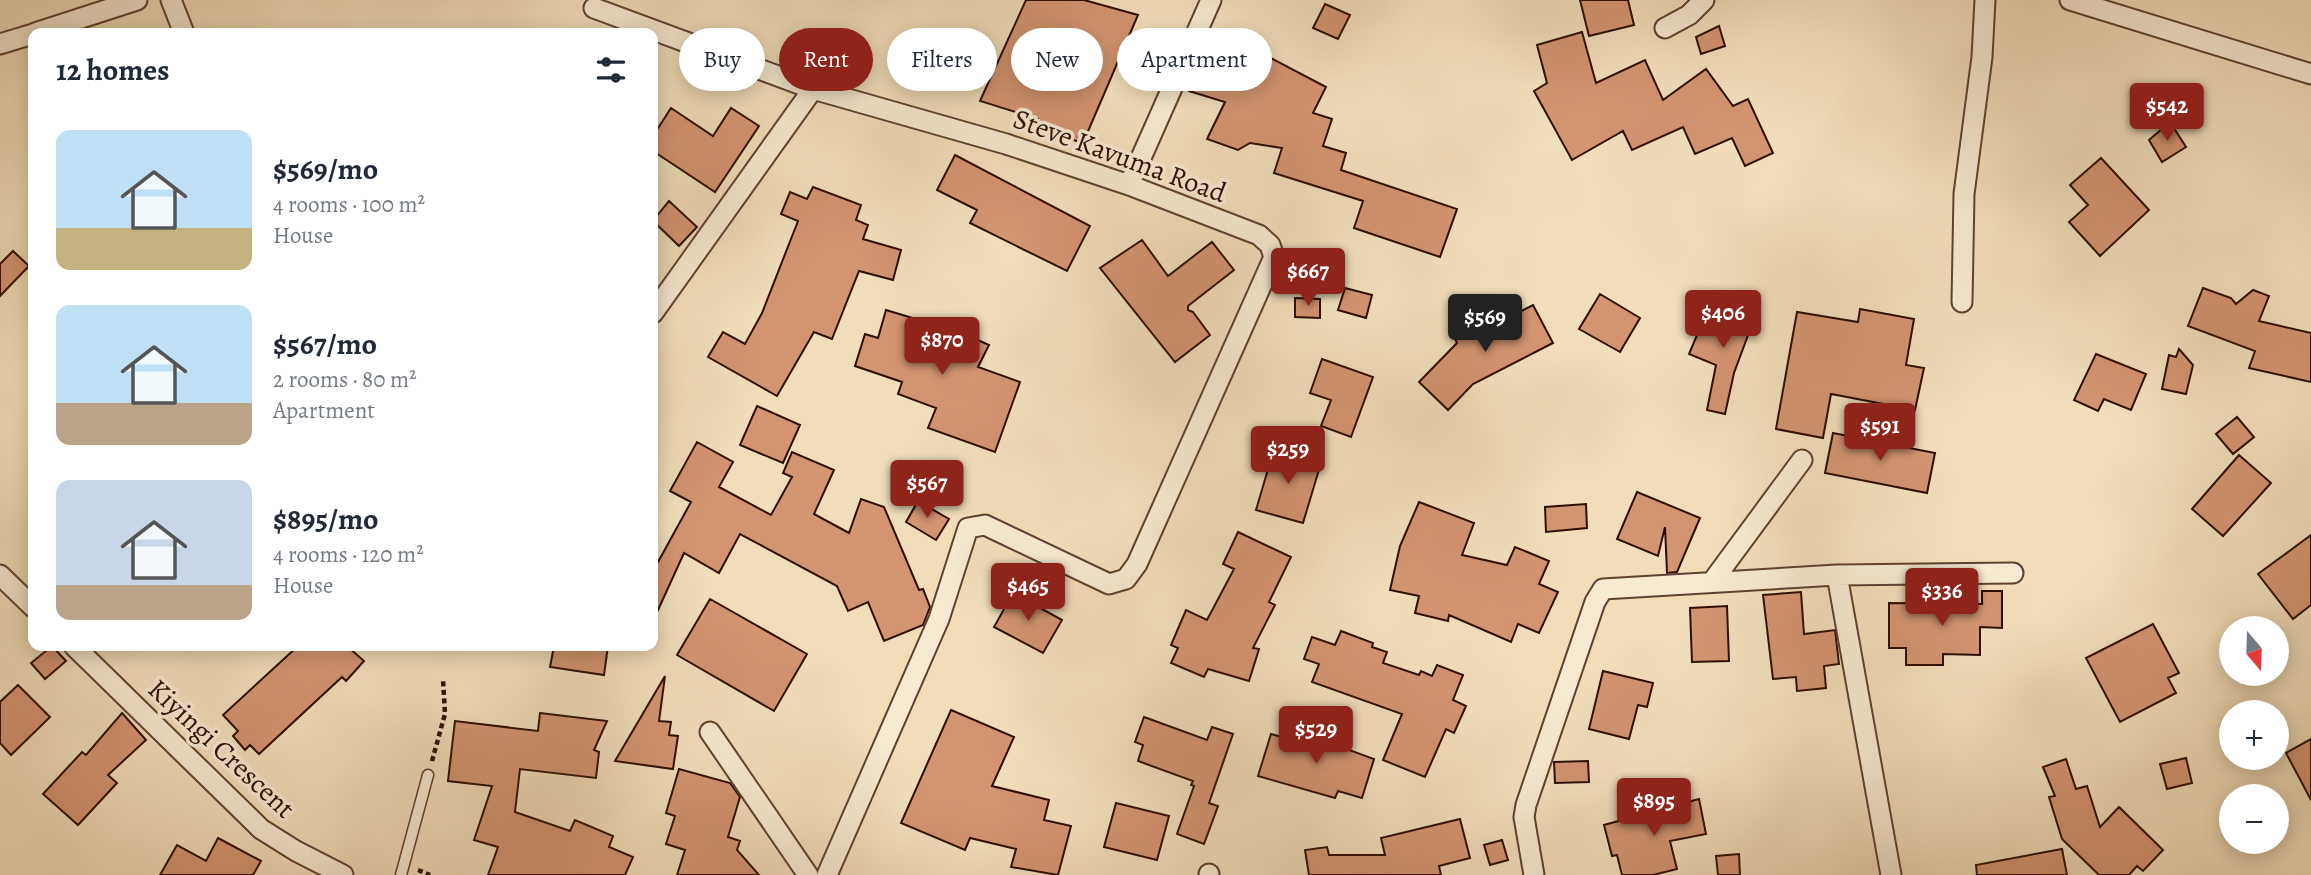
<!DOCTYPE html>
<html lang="en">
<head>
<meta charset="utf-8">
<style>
	:root { --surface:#fff; --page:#f6f6f7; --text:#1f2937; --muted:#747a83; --accent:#8f2418 }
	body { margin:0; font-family:Alegreya,serif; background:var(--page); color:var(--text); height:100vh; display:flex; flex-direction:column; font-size:26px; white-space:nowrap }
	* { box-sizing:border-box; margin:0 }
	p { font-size:23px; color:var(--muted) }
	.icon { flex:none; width:38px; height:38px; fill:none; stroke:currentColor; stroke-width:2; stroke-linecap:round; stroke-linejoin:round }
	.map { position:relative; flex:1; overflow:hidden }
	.drawer { position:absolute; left:28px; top:28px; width:630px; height:623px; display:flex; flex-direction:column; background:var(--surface); border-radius:14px; box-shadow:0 4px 18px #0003 }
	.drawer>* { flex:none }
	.banner { position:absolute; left:679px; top:28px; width:665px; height:63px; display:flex; gap:14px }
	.needle { width:46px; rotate:161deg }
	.buttons { position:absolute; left:2219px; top:616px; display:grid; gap:14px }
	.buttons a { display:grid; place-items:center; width:70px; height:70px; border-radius:50%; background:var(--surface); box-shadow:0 4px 18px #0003; font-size:35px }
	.price { position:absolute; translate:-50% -60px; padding:0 16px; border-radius:7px; background:var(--accent); color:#fff; font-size:23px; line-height:46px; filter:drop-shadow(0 2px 4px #0008) }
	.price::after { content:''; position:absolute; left:50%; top:42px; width:21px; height:16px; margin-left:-10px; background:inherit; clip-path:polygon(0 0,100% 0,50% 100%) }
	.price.selected { background:#222; color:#fff }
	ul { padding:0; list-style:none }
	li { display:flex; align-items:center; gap:21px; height:175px; padding:0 28px }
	li span { display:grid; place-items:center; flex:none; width:196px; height:140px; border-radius:14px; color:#555 }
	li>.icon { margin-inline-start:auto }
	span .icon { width:84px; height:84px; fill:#fffc; stroke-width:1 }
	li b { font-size:30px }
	h2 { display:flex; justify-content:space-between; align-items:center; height:84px; padding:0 28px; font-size:30px }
	.chip { padding:0 24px; border-radius:32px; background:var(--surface); box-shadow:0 4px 18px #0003; font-size:24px; line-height:63px }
	.chip.selected { background:var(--accent); color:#fff }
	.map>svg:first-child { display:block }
</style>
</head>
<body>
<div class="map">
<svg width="2311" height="875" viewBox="0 0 2311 875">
	<rect width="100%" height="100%" fill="#f1deb9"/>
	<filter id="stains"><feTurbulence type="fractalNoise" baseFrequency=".00286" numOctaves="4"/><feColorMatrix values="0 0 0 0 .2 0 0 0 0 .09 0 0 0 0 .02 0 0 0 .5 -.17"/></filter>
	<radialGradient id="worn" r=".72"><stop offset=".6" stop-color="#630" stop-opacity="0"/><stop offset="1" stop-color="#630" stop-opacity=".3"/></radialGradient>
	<!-- building -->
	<path fill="#d39470" stroke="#2e0d03" stroke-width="2" d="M1026,0H1084L1138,15L1083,143L1035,128L1038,119L980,101Z
		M1580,0H1628L1634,25L1589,36Z
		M1325,4L1350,15L1338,39L1313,28Z
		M1719,26L1725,46L1701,54L1696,37Z
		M1582,32L1596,83L1645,60L1663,100L1706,69L1733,106L1748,99L1773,153L1745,166L1732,138L1695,154L1683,127L1632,150L1623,131L1572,160L1534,91L1547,83L1537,45Z
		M1259,52L1326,87L1313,113L1332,119L1323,146L1346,153L1341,170L1457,209L1440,257L1354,228L1363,201L1274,173L1282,148L1250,143L1238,150L1207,139L1225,102L1189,91L1195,73L1241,85Z
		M671,108L713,136L731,108L759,126L715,192L653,151V136Z
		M2170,122L2186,147L2162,162L2149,140Z
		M955,155L1090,226L1067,271L970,223L977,210L937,190Z
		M2101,158L2149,210L2100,256L2069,222L2088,205L2070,185Z
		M813,187L861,205L856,220L868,225L863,239L901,250L893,280L859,271L832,339L814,332L777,396L708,357L723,332L745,344L762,313L798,221L781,214L790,192L807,199Z
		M669,201L697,227L679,246L653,221Z
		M1142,240L1168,276L1212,242L1234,270L1188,306V310L1193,312L1210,335L1175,362L1100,268Z
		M13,251L29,266L0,296V264Z
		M1345,288L1372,295L1366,318L1338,310Z
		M2203,288L2231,298L2236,304L2253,290L2269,296L2259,321L2311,333V382L2249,368L2255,351L2188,326Z
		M1600,294L1640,318L1620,352L1579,329Z
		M1295,298L1320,299V318L1295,317Z
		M1730,302L1757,311L1734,373L1725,414L1707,410L1716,365L1689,354L1705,316L1722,323Z
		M1533,305L1553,343L1473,384L1448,410L1419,382L1457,343L1452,332L1481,317L1487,329Z
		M1860,309L1914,319L1906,365L1924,368L1915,410L1831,394L1823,438L1776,429L1797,312L1858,322Z
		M886,310L962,333L989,345L978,367L1020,382L995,452L928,428L936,408L898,394L902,382L855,366L865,334L878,338Z
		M2179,349L2193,365L2186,394L2162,389L2169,355L2176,357Z
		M2096,354L2146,374L2131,410L2104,399L2098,411L2074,400Z
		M1322,359L1373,377L1351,437L1321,426L1331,400L1310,393Z
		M757,406L800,425L783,463L740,445Z
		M2237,417L2254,437L2233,454L2216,434Z
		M1833,433L1935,453L1927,493L1825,473Z
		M697,442L733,462L719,487L771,515L792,477L783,473L792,452L834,470L814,514L849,533L861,499L884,507L919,590L923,589L930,607L923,625L884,641L868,602L848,611L837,586L740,534L719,573L684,553L653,621V559L658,562L691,502L670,491Z
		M1274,449L1321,463L1303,523L1256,510Z
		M2239,455L2271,483L2223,536L2192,509Z
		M1637,492L1700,518L1677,572L1667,573L1665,527L1658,556L1617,539Z
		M918,501L949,519L936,540L906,522Z
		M1419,502L1474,523L1462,555L1507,565L1515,547L1549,561L1539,584L1558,592L1539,633L1518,624L1511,642L1449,615L1448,621L1415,613L1419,596L1390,590L1400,546Z
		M1586,504L1587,528L1546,532L1545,507Z
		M1238,532L1291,557L1269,602L1275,605L1253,648L1259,649L1249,681L1208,669L1204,677L1171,663L1178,648L1171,645L1186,610L1207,620L1234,569L1223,564Z
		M2311,535V605L2293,619L2258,574Z
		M1982,591H2002V628L1980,627V655L1943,654V665H1906V648H1889V603L1982,604Z
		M1801,592L1804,634L1835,630L1839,664L1824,666L1826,688L1797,691L1796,677L1773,679L1763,595Z
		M1013,593L1062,620L1043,653L994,627Z
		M710,599L807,654L774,711L677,655Z
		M1727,606L1729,661L1692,662L1690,608Z
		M2153,624L2179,673L2168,678L2176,693L2120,722L2086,658Z
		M1341,631L1373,643L1372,647L1387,652L1383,663L1419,675L1421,671L1432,676L1437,665L1463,675L1453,700L1466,706L1454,733L1446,729L1425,777L1383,760L1402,714L1312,682L1319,664L1304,659L1312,637L1335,645Z
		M52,646L66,661L45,679L31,663Z
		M298,646H347L364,661L346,681L342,677L259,754L250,745L245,750L233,736L238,731L223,715Z
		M554,646H608L604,675L550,667Z
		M1603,671L1653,683L1647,707L1638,705L1629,739L1589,729Z
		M665,676L659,721L671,722L669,735L678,736L673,769L615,761Z
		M18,685L50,717L11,755L0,743V702Z
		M951,710L1014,737L992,786L1049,800L1044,820L1071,826L1058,875L1011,867L1016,849L970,838L965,850L901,823Z
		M122,713L146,740L108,775L117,783L78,825L43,794L82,752L86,755Z
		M540,713L607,721L594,750L599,752L596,778L520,769L515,812L570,831L575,820L613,836L609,847L633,857L625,875H488L498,847L474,840L492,786L448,781L455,721L538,731Z
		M1144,717L1207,740L1212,727L1233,734L1209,803L1218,806L1204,844L1177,834L1194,786L1191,785L1193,781L1138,761L1143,745L1135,742Z
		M1271,734L1304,743L1306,734L1374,759L1362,798L1338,791L1335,798L1258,776Z
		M2311,739V800L2286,753Z
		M2186,758L2192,783L2167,789L2160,764Z
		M2066,759L2076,789L2087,786L2100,827L2119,807L2163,850L2143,871L2137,866L2129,875H2099L2062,839L2049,797L2055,796L2043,767Z
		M1588,761L1589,782L1555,783L1554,762Z
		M679,769L730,783L740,797L728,837L740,841L737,850L759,875H677L685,850L666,844L675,816L666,813Z
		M1699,799L1706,834L1670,841L1677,869L1653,875H1622L1617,855L1612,856L1604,825Z
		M1116,803L1169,816L1157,860L1104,847Z
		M1460,819L1470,858L1439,866L1441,875H1309L1305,850L1327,847L1329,855H1385L1381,838Z
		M218,838L261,861L253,875H160L177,845L206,861Z
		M1502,840L1508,860L1490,865L1484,845Z
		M2062,849L2067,875H1977L1976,865Z
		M1739,854L1740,875H1718L1716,856Z"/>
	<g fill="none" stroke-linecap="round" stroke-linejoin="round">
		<!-- service casing -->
		<g stroke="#5f4130" stroke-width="13">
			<path id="service" d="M401,875L428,775"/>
		</g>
		<!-- minor casing -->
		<g stroke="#5f4130" stroke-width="23">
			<path id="minor" d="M171,0L184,33
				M2070,0L2311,74
				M594,8L813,89L1006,144L1129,185L1259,235L1270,245L1274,257L1137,564L1126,579L1109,584L985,525L968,528L939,619L827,875
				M1665,28L1689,15L1704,0
				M35,33L137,0
				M0,44L33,34
				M1129,185L1211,0
				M1962,302L1964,194L1982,57L1985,0
				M653,313L813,89
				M0,575L33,607
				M1837,575L1891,875
				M1712,582L1802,460
				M74,646L261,829L296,851L343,875
				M710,732L808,875
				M1209,874V875
				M1534,875L1524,817L1526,805L1595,602L1603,589L1837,575L2013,573"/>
		</g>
		<!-- path -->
		<path stroke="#2e0d03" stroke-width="4.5" stroke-dasharray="5 3.5" stroke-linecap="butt" d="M432,761L445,714L443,679
			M418,870L430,875"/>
		<!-- service -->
		<use href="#service" stroke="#f6ead2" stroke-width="10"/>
		<!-- minor -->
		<use href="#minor" stroke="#f6ead2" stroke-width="19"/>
	</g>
	<g text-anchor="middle" stroke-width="7" stroke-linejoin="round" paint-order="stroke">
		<!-- street labels -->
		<g font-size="28" fill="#2e0d03" stroke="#f6ead2">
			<text transform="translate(1120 155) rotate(20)" y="10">Steve Kavuma Road</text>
			<text transform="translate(222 748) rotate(43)" y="10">Kiyingi Crescent</text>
		</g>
	</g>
	<rect width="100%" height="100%" filter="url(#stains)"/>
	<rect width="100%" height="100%" fill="url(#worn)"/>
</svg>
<div class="buttons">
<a><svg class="needle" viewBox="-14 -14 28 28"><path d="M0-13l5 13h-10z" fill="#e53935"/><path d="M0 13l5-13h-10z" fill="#747a83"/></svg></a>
<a>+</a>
<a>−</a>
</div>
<b class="price" style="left:2167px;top:143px">$542</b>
<b class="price" style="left:1308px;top:308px">$667</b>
<b class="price" style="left:1723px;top:350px">$406</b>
<b class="price selected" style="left:1485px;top:354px">$569</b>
<b class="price" style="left:942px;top:377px">$870</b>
<b class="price" style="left:1880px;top:463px">$591</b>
<b class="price" style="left:1288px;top:486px">$259</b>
<b class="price" style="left:927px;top:520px">$567</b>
<b class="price" style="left:1028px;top:623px">$465</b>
<b class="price" style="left:1942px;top:628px">$336</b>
<b class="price" style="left:1316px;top:766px">$529</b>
<b class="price" style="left:1654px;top:838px">$895</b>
<div class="banner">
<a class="chip">Buy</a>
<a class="chip selected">Rent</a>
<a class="chip">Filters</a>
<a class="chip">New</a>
<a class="chip">Apartment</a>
</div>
<section class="drawer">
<h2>12 homes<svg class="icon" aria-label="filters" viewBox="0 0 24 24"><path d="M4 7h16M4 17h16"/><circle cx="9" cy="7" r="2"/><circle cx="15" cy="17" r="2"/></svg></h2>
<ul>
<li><span style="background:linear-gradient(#bfe0f5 70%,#c2b280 0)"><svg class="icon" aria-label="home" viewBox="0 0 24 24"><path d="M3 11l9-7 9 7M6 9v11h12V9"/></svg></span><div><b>$569/mo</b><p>4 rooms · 100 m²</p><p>House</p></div></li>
<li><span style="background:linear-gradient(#bfe0f5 70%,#b9a48a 0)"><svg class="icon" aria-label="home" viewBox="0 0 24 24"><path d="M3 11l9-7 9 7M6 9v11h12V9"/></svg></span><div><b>$567/mo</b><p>2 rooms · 80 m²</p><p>Apartment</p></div></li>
<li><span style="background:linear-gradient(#c9d6e8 75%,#b9a48a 0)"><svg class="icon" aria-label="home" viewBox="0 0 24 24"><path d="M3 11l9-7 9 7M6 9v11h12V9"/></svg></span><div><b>$895/mo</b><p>4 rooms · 120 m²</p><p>House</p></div></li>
</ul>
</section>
</div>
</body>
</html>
